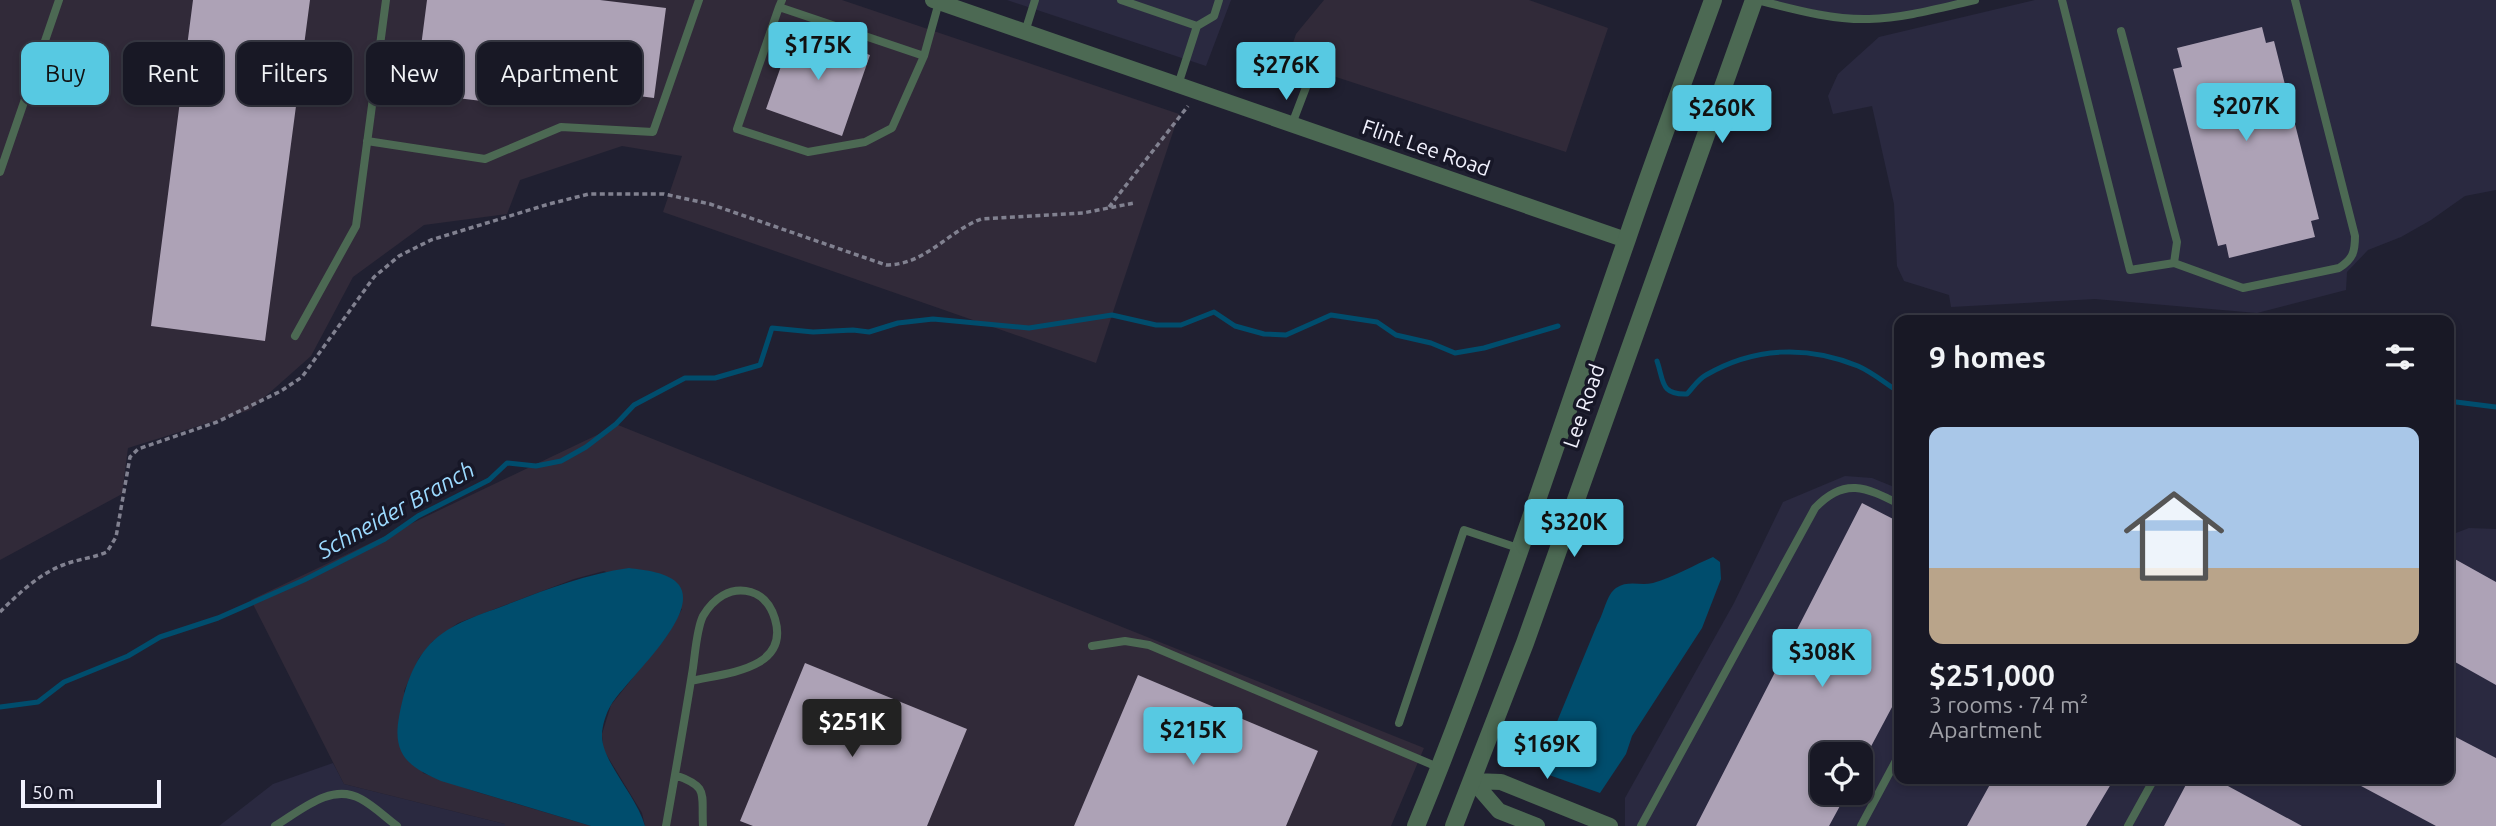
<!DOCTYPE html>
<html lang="en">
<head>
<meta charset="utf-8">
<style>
	:root { --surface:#181825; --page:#21212d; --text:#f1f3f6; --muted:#9fa0a7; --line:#363742; --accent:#57c9e2 }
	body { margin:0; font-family:Ubuntu,sans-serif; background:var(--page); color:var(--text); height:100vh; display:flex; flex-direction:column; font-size:26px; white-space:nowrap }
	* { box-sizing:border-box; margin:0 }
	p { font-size:23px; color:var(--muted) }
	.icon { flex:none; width:38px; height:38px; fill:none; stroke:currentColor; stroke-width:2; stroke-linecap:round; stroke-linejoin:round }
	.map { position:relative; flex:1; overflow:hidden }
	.panel { position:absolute; left:1894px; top:315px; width:560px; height:469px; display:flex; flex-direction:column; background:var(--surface); border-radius:14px; box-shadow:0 4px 10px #0003,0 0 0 2px var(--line) }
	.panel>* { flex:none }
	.banner { position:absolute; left:21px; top:42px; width:665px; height:63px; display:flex; gap:14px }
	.buttons { position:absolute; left:1810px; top:742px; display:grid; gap:14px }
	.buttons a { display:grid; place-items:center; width:63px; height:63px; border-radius:14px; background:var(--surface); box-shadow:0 4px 10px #0003,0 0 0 2px var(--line); font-size:35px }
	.scale { position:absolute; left:21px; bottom:18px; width:140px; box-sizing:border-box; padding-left:7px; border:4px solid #f2f2fe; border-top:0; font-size:19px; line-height:24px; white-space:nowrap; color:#f2f2fe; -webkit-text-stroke:5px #171727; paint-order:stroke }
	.price { position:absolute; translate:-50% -60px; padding:0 16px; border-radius:7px; background:var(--accent); color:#111; font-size:23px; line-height:46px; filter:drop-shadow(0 2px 4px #0008) }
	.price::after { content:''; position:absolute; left:50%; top:42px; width:21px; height:16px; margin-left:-10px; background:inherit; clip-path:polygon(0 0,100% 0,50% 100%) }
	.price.active { background:#222; color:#fff }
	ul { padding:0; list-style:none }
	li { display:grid; align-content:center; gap:14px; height:371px; padding:0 35px }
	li+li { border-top:2px solid var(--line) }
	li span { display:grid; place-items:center; height:217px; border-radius:14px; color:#555 }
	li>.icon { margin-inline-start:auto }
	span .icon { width:126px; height:126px; fill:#fffc; stroke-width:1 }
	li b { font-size:30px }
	h2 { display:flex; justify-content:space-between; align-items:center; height:84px; padding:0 35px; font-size:30px }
	.chip { padding:0 24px; border-radius:14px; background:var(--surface); box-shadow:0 4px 10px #0003,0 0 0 2px var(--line); font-size:24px; line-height:63px }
	.chip.active { background:var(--accent); color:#111 }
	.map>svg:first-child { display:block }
</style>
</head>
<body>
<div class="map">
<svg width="2496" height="826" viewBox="0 0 2496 826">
	<rect width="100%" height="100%" fill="#202031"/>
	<!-- built -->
	<path fill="#2a2940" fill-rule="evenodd" d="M1007,0H1231L1206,66Z
		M1757,0H1975L1866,19Z
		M2035,0H2496V190L2465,196L2431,220L2401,237L2368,250L2347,272L2346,290L2257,313L2095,299L1951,307L1949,295L1904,281L1897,266L1894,204L1872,106L1833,114L1828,96L1838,74L1879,37Z
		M1845,476L1872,478L1899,489V779H2448V536L2469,528L2496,529V826H1625V798L1734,603L1783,502ZM1822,754H1860V793H1822Z
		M333,763L344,784L505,824V826H219L273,784Z"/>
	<!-- industrial -->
	<path fill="#312a39" d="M0,0H842L1179,114L1096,363L663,212L682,156L622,146L520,180L507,214L424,225L353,277L311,356L250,410L128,448L122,494L0,560Z
		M1324,0H1529L1608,28L1566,152L1287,61L1296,34Z
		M618,425L1424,748L1391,826H645L642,813L603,749L602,734L611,705L668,634L682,609L604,571L574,579L458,623L432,642L419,658L404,691L423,773L477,792L591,826H505V824L344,784L251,600Z"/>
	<!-- water -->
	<path fill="#004d6d" d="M1713,557L1720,562L1721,579L1702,628L1632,736L1626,754L1600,793L1549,775V741L1597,625C1604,614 1606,595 1616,588C1628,580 1640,586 1653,583C1674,577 1694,565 1713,557Z
		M629,568C644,570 669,572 679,585C701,615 626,680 611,705C606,713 602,726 602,735C601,761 637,796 645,826H591L441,781C409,767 392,755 399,717C404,691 411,665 430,644C451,622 483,614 511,603C550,588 587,574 629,568Z"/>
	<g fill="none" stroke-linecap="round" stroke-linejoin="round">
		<!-- stream -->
		<path stroke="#004d6d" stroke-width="5" d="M1657,361C1664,381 1660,395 1687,394C1693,388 1698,379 1706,375C1754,347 1807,345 1858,366C1872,372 1885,383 1899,392
			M2448,401L2496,407
			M0,707L38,702L64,682L128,656L160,637L218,618L304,580L385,539L418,516L489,480L507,463L536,466L561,461L586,447L616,424L634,405L685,378H715L760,365L772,328L813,332L853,330L869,332L898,323L933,319L1029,328L1112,315L1156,325H1181L1214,312L1235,326L1264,334L1286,335L1331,315L1377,322L1396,335L1431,343L1455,353L1484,348L1558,326"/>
	</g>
	<!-- building -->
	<path fill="#ada2b6" d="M193,0H310L265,341L151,326Z
		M427,0H600L666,8L654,98L585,89L584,99L484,86L482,101L415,93Z
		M2262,27L2266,43L2274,41L2319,219L2311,221L2315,237L2229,258L2226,244L2218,246L2173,69L2182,67L2177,48Z
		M794,29L870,55L842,136L766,109Z
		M1862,503L1899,522V694L1867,754H1822V793H1847L1829,826H1696Z
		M2453,558L2496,582V685L2448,658V567Z
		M805,663L967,729L927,826H753L740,821Z
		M1138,675L1318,751L1286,826H1074Z
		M2448,733L2496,758V826H2436L2348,779H2448Z
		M1993,779H2114L2086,826H1967Z
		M2189,779H2215L2302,826H2164Z"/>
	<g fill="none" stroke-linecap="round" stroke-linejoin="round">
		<!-- path -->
		<path stroke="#818190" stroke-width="3.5" stroke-dasharray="5 3.5" stroke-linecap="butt" d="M1109,207L1188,106
			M0,612C18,594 39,574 63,565C78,559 93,558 107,552L116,537L130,457L138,449L217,422L281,391L302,377L374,277L399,256L431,240L549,204L589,194H664L710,204L886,265C925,265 947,232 981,219L1083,213L1134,203"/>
		<!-- service -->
		<path stroke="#4c6953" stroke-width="8" d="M782,0L779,7L924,56L939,2
			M1121,0L1197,26L1178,85
			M1757,0C1793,9 1831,20 1869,19C1905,18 1940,8 1975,0
			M2062,0L2130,270L2174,263L2243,288L2339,268C2353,259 2355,252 2355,236L2295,0
			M779,7L737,129L808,152L865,142L892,128L924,56
			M1197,26L1214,16L1219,0
			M2121,31L2177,242L2174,263
			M1025,32L1035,0
			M1292,124L1313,69
			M367,141L485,159L561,127L653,132L699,0
			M0,172L59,0
			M295,336L356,226L386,0
			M1092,646L1125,641L1149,645L1440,768
			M1399,723L1464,530L1521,549
			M675,775C710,787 701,794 703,826
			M275,826C300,811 331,782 361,799C374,806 385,817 397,826
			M666,826C675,775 684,724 692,674C695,658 696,630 703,616C713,599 730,586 751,592C764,596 771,606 775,619C790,670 725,673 691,681
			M1641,826L1815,508C1844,477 1866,487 1899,504
			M1861,826L1899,755
			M2128,826L2154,779"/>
		<!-- minor -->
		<path stroke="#4c6953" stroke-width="16" d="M933,0L1626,240
			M1473,781L1501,782L1610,826
			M1473,781L1499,811L1537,826"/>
		<!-- tertiary -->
		<path stroke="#4c6953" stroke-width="18" d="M1416,826C1495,634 1558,435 1627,239C1654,159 1684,80 1713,0
			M1454,826L1525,643L1754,0"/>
	</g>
	<g text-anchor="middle" stroke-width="7" stroke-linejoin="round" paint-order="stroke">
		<!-- street labels -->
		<g font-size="21" fill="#f2f2fe" stroke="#171727">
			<text transform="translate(1426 148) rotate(19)" y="7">Flint Lee Road</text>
			<text transform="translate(1584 406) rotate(-71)" y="7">Lee Road</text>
		</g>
		<!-- water labels -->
		<g font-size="23" font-style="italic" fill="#9cdaff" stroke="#171727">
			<text transform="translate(396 510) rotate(-29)" y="8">Schneider Branch</text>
		</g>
	</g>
</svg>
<div class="buttons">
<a><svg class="icon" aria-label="locate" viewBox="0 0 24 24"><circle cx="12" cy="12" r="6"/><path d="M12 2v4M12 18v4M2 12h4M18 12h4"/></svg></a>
</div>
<div class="scale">50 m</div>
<b class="price" style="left:818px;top:82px">$175K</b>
<b class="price" style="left:1286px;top:102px">$276K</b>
<b class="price" style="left:2246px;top:143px">$207K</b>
<b class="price" style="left:1722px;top:145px">$260K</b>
<b class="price" style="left:1574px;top:559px">$320K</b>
<b class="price" style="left:1822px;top:689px">$308K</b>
<b class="price active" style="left:852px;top:759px">$251K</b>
<b class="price" style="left:1193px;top:767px">$215K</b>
<b class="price" style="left:1547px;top:781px">$169K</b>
<div class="banner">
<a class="chip active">Buy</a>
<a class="chip">Rent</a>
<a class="chip">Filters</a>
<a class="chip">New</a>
<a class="chip">Apartment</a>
</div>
<section class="panel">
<h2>9 homes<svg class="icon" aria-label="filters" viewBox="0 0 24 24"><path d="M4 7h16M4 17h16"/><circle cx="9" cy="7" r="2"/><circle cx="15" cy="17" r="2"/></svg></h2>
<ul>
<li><span style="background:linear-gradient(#a9c7e8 65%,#b9a48a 0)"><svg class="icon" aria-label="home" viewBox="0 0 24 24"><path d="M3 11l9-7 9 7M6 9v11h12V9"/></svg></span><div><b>$251,000</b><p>3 rooms · 74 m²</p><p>Apartment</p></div></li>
</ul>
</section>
</div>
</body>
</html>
